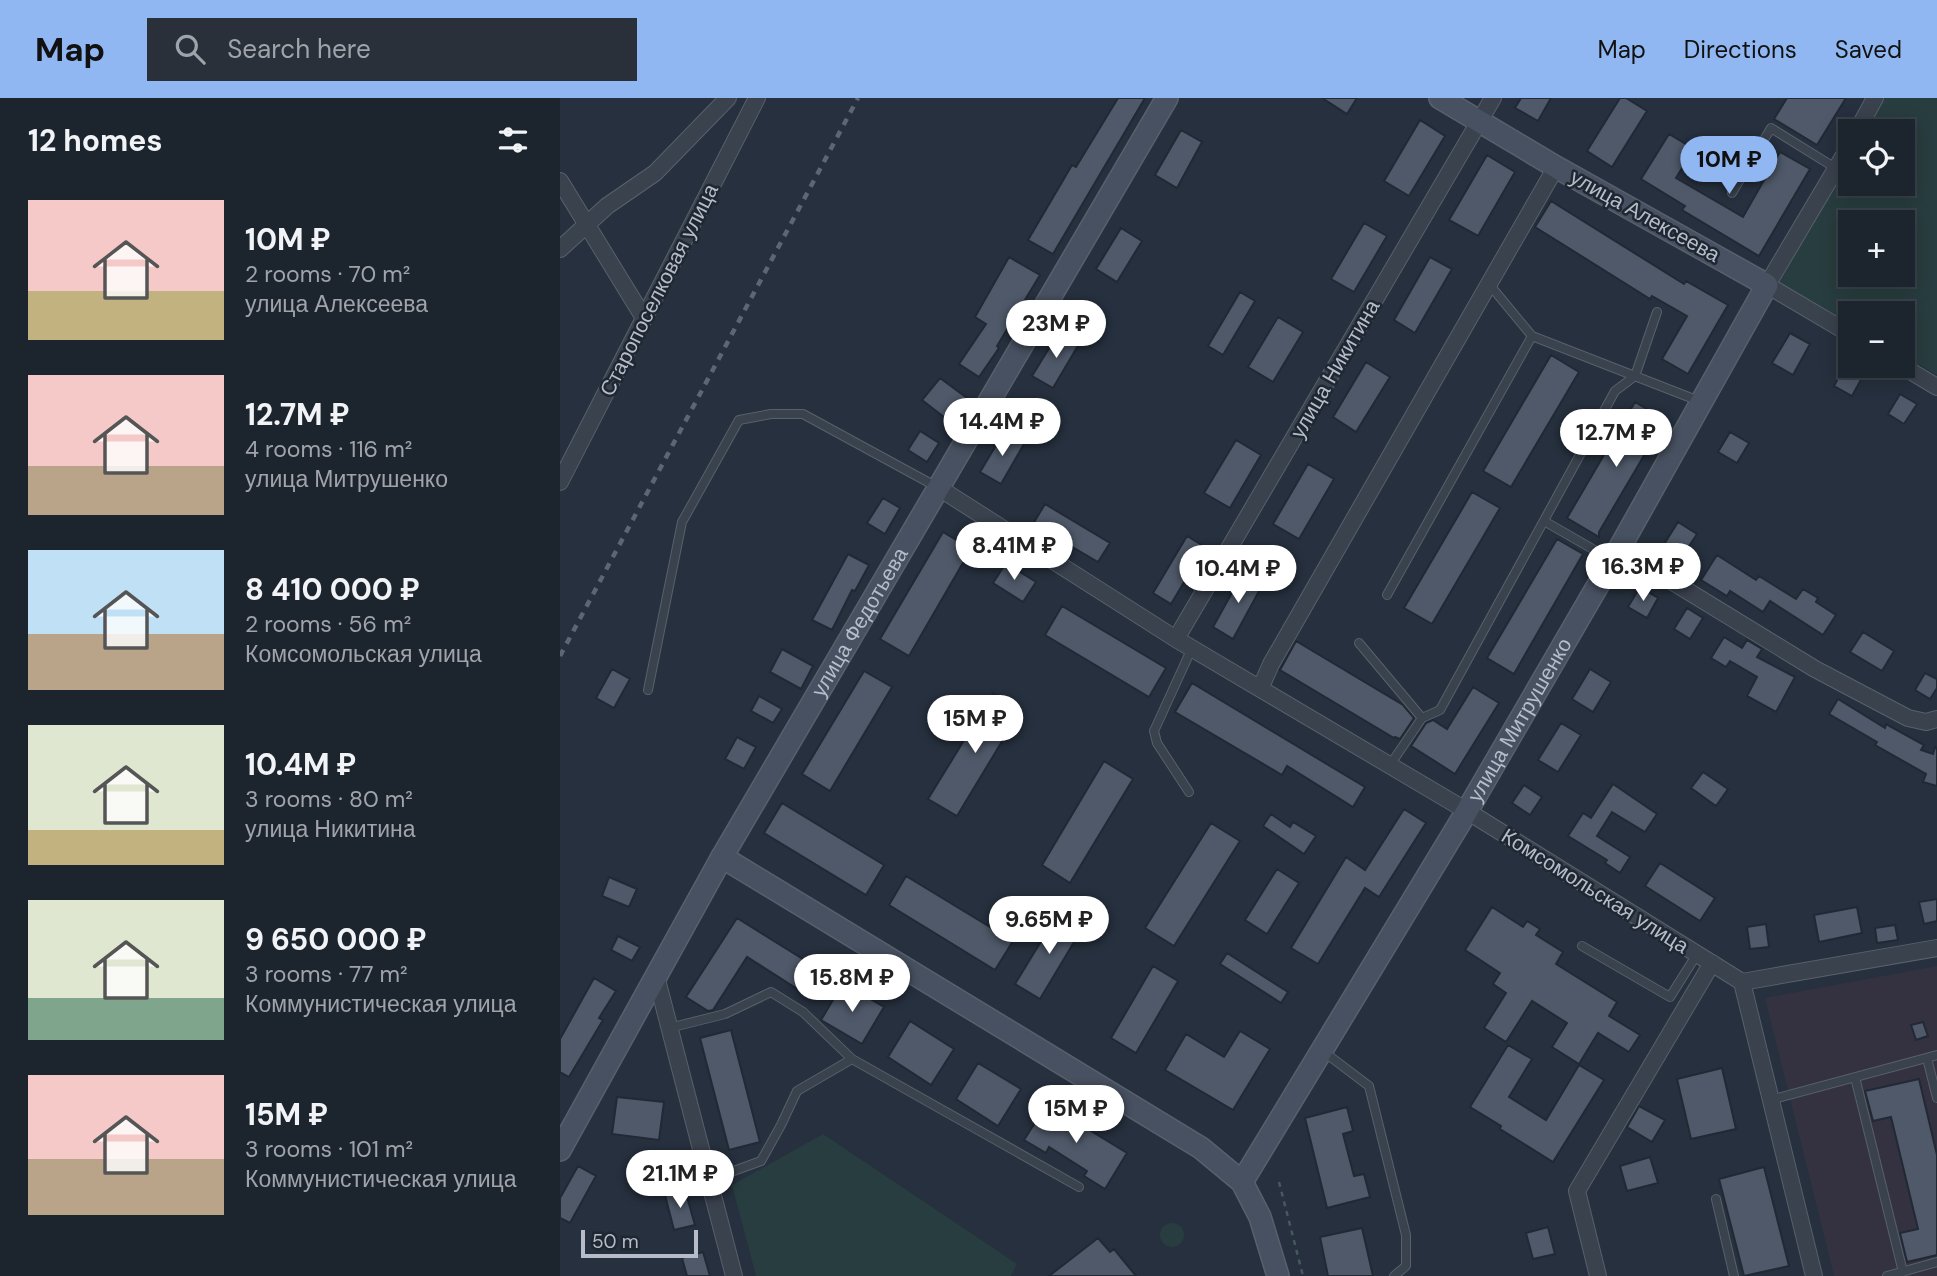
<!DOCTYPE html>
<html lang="en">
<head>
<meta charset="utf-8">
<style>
	:root { --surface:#1c242e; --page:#29303a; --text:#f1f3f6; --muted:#a0a4aa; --line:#3a414a; --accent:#91b7f3 }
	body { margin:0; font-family:"DM Sans",sans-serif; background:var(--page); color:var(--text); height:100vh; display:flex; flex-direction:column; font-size:26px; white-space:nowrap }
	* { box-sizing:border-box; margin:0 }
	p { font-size:23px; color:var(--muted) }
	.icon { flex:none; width:38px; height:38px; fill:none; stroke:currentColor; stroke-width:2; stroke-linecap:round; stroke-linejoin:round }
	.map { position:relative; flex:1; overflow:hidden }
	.details { display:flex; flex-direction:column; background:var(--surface); width:560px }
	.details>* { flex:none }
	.fabs { position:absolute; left:1278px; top:21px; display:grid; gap:14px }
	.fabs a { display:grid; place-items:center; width:77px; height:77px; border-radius:0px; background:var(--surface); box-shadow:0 4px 18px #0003,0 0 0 2px var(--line); font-size:35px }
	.scale { position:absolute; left:21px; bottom:18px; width:117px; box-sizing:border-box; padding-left:7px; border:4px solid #b6bdc9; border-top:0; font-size:19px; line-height:24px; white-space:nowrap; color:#b6bdc9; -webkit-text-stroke:5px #1f2733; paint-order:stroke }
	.price { position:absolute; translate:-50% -60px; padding:0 16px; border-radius:24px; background:#fff; color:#222; font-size:23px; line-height:46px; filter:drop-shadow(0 2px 4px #0008) }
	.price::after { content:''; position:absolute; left:50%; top:42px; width:21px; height:16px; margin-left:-10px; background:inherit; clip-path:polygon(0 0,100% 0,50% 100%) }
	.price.active { background:var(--accent); color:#111 }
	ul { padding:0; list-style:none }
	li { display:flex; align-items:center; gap:21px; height:175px; padding:0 28px }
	li span { display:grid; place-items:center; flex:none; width:196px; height:140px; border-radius:0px; color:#555 }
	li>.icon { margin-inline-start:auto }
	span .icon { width:84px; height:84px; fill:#fffc; stroke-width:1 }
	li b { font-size:30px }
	h2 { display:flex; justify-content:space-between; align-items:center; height:84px; padding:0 28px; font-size:30px }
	header { display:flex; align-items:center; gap:42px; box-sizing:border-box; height:98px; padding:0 35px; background:var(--accent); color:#111 }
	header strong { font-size:33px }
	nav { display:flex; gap:38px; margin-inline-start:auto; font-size:24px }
	.search { width:490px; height:63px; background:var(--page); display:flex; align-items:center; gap:18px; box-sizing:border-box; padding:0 24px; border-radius:0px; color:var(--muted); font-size:26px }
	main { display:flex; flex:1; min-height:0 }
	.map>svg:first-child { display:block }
</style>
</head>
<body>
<header>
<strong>Map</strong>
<div class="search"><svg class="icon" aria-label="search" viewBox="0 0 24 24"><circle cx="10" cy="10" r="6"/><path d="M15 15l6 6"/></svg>Search here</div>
<nav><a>Map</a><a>Directions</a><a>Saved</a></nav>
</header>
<main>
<section class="details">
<h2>12 homes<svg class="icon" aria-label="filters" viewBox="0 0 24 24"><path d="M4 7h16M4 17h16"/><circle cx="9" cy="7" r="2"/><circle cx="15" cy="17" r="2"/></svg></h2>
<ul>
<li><span style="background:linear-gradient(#f6c9c9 65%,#c2b280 0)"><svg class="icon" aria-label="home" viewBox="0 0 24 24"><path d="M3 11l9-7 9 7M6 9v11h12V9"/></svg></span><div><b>10M ₽</b><p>2 rooms · 70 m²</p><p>улица Алексеева</p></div></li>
<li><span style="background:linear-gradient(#f6c9c9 65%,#b9a48a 0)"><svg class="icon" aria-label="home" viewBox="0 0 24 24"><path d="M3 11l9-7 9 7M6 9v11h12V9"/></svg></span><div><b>12.7M ₽</b><p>4 rooms · 116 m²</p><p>улица Митрушенко</p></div></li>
<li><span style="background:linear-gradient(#bfe0f5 60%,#b9a48a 0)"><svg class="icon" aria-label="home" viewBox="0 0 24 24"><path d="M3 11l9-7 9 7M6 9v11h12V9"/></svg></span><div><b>8 410 000 ₽</b><p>2 rooms · 56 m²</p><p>Комсомольская улица</p></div></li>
<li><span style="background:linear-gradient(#dfe7d0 75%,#c2b280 0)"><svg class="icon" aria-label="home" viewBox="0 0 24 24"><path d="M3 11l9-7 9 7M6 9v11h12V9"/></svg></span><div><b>10.4M ₽</b><p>3 rooms · 80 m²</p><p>улица Никитина</p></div></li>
<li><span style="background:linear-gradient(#dfe7d0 70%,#7fa58c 0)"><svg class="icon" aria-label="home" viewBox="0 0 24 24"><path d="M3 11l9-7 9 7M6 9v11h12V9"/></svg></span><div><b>9 650 000 ₽</b><p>3 rooms · 77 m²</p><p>Коммунистическая улица</p></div></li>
<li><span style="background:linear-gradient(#f6c9c9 60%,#b9a48a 0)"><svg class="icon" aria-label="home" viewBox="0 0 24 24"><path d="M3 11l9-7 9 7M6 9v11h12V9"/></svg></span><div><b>15M ₽</b><p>3 rooms · 101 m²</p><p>Коммунистическая улица</p></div></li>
</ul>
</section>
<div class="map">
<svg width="1377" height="1178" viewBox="0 0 1377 1178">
	<rect width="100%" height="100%" fill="#26303e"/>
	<!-- medical -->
	<path fill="#343240" d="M1377,868V1178H1274L1205,900Z"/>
	<!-- green -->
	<path fill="#283d3f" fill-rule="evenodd" d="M1316,0H1377V277L1342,257V215H1290V227L1218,186L1290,51V86H1342V33H1299ZM1290,124H1342V177H1290Z
		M263,1036L457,1166L451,1178H196L172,1087Z
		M600 1137a12 12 0 1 1 24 0a12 12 0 1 1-24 0Z"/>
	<!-- building -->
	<path fill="#4f5969" stroke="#212935" stroke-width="2" d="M558,0H585L493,156L468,142L512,67L516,69Z
		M762,0H797L787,16Z
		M961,0H991L978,23L955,10Z
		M1060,0H1066L1087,13L1052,69L1027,53Z
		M1227,0H1286L1257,47L1214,21Z
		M860,22L885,38L849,98L824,83Z
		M621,32L642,44L617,90L595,77Z
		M1109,36L1134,51L1116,80L1183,119L1220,54L1250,71L1199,158L1122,112L1125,108L1081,81Z
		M927,57L955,74L918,138L889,122Z
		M991,103L1124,186L1126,183L1168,207L1128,276L1102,261L1127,218L1092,198L1090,201L975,129Z
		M804,125L827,138L794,194L771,181Z
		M561,130L582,143L557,184L536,171Z
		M449,159L480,177L437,248L439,250L419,279L399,266L426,226L415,219Z
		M870,159L892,171L855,235L834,222Z
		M680,194L695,203L663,257L648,248Z
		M718,219L743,234L713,284L688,269Z
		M499,234L519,246L493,290L472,278Z
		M1230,235L1250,246L1233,277L1212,265Z
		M991,257L1019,274L951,389L923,373Z
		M806,264L830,279L796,334L773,319Z
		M1284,269L1303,278L1292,298L1274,288Z
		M380,280L407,300L389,323L362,302Z
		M1340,296L1357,306L1344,326L1328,316Z
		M1075,304L1105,322L1039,434V439L1007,420Z
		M360,333L379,345L367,364L348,352Z
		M444,334L464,346L441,386L420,374Z
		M1170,334L1189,345L1177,365L1158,354Z
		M676,342L701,357L670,410L644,395Z
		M748,366L774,381L739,441L713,426Z
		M912,394L940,410L872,526L844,510Z
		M323,400L340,410L325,436L307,425Z
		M485,406L550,445L538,464L473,426Z
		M1118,424L1137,436L1120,462L1101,451Z
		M383,434L411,451L349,558L320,541Z
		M627,438L645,449L611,506L593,495Z
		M997,441L1023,456L954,576L927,560Z
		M288,456L309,467L295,493L292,492L272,532L252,522Z
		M1157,457L1196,482L1199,478L1236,501L1243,491L1258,500L1256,504L1276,517L1263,537L1210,503L1203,514L1170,493L1167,498L1141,482Z
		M446,465L476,484L463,504L433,485Z
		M684,473L704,484L673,541L653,529Z
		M1080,489L1098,500L1087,520L1068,509Z
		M502,508L606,570L589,599L485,537Z
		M1127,510L1143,520L1130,541L1114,531Z
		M1303,534L1334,553L1322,573L1290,554Z
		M1164,539L1182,550L1187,542L1202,551L1197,559L1235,579L1216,614L1187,598L1197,579L1170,563L1166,569L1151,560Z
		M736,543L843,607L854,620L840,641L835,639L834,640L720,572Z
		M222,551L253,568L241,591L210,574Z
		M52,571L70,581L54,610L36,600Z
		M1030,571L1051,584L1033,614L1012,601Z
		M304,573L332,589L270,693L242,676Z
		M1365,575L1377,581V590L1370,601L1355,592Z
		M632,585L805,689L793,709L727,668L722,677L615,614Z
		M913,589L939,605L895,676L851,648L866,625L873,622L887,631Z
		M433,595L461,612L397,718L368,701Z
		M199,598L222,611L213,625L191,613Z
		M1278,601L1325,630L1326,626L1364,647L1361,652L1373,656L1375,649L1377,650V688L1363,684L1366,676L1315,647L1317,644L1269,616Z
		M1001,625L1021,637L998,674L978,662Z
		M177,639L196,649L184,671L165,661Z
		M544,663L573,681L510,785L482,767Z
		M1143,674L1168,691L1156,708L1131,690Z
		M1053,686L1097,716L1085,734L1052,714L1037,738L1070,759L1060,775L1045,765L1047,762L1008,738L1023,715L1031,720Z
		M964,687L982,699L970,717L952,705Z
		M222,705L324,767L306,797L204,735Z
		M844,711L866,725L819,799L805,790L758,866L731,850L786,759L805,772Z
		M711,716L730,729L733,724L756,738L744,756L703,728Z
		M651,725L680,743L614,848L585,830Z
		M1100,765L1155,800L1140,823L1085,788Z
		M717,771L739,785L707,836L685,822Z
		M346,778L453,843L435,872L329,807Z
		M49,779L77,791L69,809L42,798Z
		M1377,801V823L1364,826L1359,804Z
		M932,809L963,829L967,823L980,831L976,837L1003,854L996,866L1057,904L1049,918L1080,937L1069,954L1038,935L1019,966L992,949L1007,925L972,903L946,944L924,930L946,895L933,886L940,875L905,852Z
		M1297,809L1302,835L1259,844L1254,817Z
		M499,814L523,829L480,901L455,886Z
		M177,820L254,868L239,892L187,859L153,912L148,913L126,899Z
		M1206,826L1209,849L1190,851L1187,829Z
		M1335,827L1338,842L1317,845L1315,830Z
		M58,838L80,849L72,863L51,852Z
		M667,855L728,894L721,905L660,866Z
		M593,868L618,883L576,955L551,940Z
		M34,880L56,893L39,920L43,922L9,979L0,974V941Z
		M283,885L324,909L302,946L261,922Z
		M350,923L394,951L371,987L328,959Z
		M1363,924L1368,938L1356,942L1351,927Z
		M171,932L200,1044L169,1052L140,940Z
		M680,933L710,951L673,1012L605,972L626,936L664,959Z
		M948,947L972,961L949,999L986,1022L1019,967L1044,982L993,1064L940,1031L941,1028L910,1009Z
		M418,965L461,991L438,1028L396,1001Z
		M1162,970L1176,1031L1131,1041L1117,981Z
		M1359,981L1377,1057V1157L1347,1164L1340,1135L1358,1131L1331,1019L1313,1023L1305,993Z
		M57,999L104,1004L99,1042L52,1036Z
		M487,1006L567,1055L545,1091L524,1078L527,1073L489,1049L486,1055L464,1042Z
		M1079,1008L1105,1022L1092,1044L1067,1029Z
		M787,1009L793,1033L783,1036L794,1078L804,1076L810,1099L767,1110L745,1020Z
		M1090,1059L1098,1085L1067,1093L1060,1068Z
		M18,1068L36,1078L10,1125L0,1120V1100Z
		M1204,1069L1229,1168L1184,1178L1159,1081Z
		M125,1092L135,1127L114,1132L105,1097Z
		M988,1129L995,1156L973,1161L966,1135Z
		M802,1130L813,1178H768L760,1139Z
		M538,1140L550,1154L554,1151L576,1178H489Z
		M143,1154L150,1178H127L122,1160Z"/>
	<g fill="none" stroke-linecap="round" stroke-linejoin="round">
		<!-- lane casing -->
		<g stroke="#58606c" stroke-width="10">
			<path id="lane" d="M1172,95L1211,30L1277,71
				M929,186L972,238L1139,303
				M984,423L1050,461
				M827,497L972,238
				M799,545L862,620
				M88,592L122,424L179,322L211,316H243L377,389
				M830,667L862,620L880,612L1055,293L1075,278L1097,214
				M629,694L597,645L594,633L632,550
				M1022,848L1110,899L1137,856
				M109,930L165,916L211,894L243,914L292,961L519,1089
				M764,954L809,988L846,1137V1168L834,1178
				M1367,960L1377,1000
				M1295,979L1343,1174
				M1210,1002L1377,957
				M149,1082L201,1063L221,1027L237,993L292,961
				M1156,1101L1174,1178
				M1327,1178L1377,1164"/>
		</g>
		<!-- street casing -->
		<g stroke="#58606c" stroke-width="18">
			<path id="street" d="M1297,33L1315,0
				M1290,47L1207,187L1290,236
				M0,83L84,220
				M0,151L47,108L95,75L168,0
				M1342,268L1377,289
				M0,384L197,0
				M379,390L616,541L907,713L1182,884L1254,1178
				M1059,451L1255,571L1348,620L1366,624L1377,621
				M616,541L933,0
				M701,589L711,566L996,69
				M96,878L174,1178
				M1182,884L1377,850
				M1038,1178L1017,1093L1152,865"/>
		</g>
		<!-- secondary casing -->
		<g stroke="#58606c" stroke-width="24">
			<g id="secondary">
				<path d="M162,759L641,1050L682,1084L700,1119L718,1178"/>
				<path id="s1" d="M0,1052L162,759L607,0"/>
				<path id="s2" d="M682,1084L907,713L1059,451L1207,187L996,69L880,0"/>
			</g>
		</g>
		<!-- path -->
		<path stroke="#46595c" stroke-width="2.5" stroke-dasharray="5 5" stroke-linecap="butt" d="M719,1084L743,1178"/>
		<!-- lane -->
		<use href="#lane" stroke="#3a424e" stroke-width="8"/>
		<!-- street -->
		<use href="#street" stroke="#3a424e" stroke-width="16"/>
		<!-- secondary -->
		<use href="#secondary" stroke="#485161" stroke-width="21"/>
		<!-- rail -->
		<path stroke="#5c6675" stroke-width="4.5" stroke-dasharray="7 7" stroke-linecap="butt" d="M0,558L298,0"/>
	</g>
	<g text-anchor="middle" stroke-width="5" stroke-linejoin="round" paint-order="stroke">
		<!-- street labels -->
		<g font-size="21" fill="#b6bdc9" stroke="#1f2733">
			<text transform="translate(1085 118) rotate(29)" y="7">улица Алексеева</text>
			<text transform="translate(99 192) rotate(-63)" y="7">Старопоселковая улица</text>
			<text transform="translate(775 271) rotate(-60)" y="7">улица Никитина</text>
			<text dy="7" stroke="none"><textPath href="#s1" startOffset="607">улица Федотьева</textPath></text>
			<text dy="7" stroke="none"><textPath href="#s2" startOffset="539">улица Митрушенко</textPath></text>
			<text transform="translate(1035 793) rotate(32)" y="7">Комсомольская улица</text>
		</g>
	</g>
</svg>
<div class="fabs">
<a><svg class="icon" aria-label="locate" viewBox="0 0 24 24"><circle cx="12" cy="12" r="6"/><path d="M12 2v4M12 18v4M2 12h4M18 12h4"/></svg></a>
<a>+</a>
<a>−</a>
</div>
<div class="scale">50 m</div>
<b class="price active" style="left:1169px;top:98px">10M ₽</b>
<b class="price" style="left:496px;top:262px">23M ₽</b>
<b class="price" style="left:442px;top:360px">14.4M ₽</b>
<b class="price" style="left:1056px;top:371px">12.7M ₽</b>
<b class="price" style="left:454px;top:484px">8.41M ₽</b>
<b class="price" style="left:1083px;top:505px">16.3M ₽</b>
<b class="price" style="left:678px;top:507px">10.4M ₽</b>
<b class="price" style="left:415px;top:657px">15M ₽</b>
<b class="price" style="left:489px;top:858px">9.65M ₽</b>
<b class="price" style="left:292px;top:916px">15.8M ₽</b>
<b class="price" style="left:516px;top:1047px">15M ₽</b>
<b class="price" style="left:120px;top:1112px">21.1M ₽</b>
</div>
</main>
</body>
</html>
